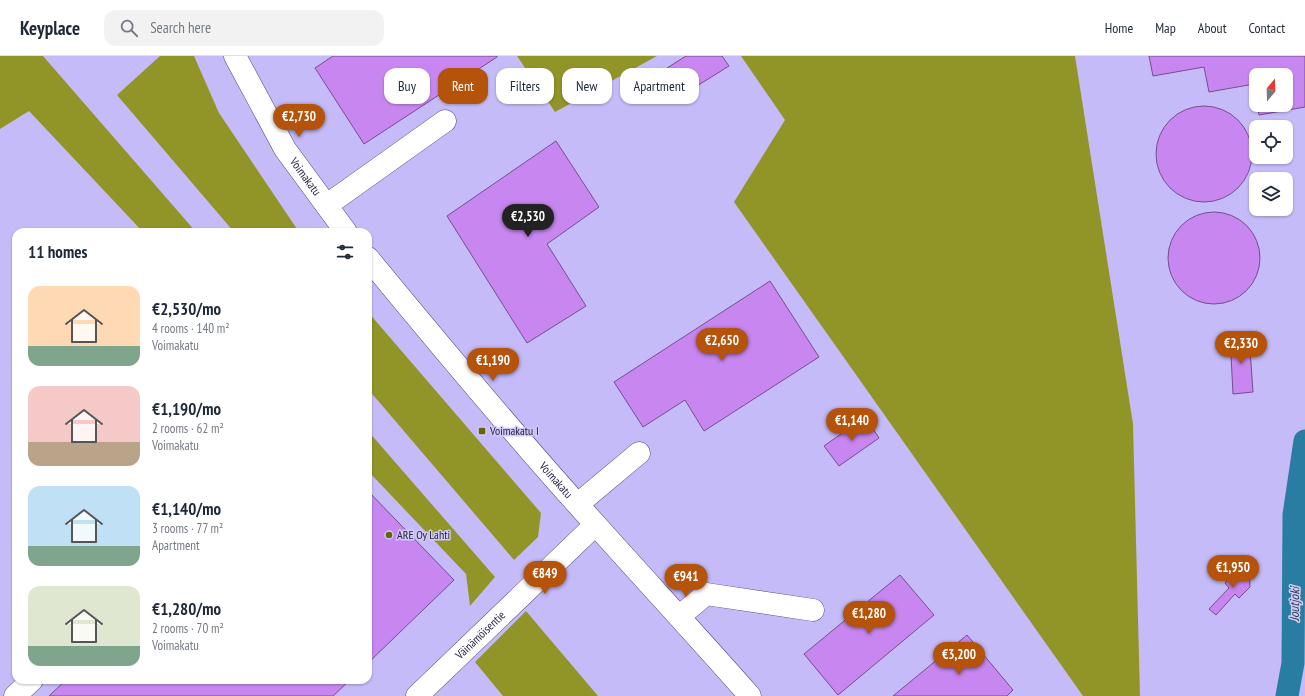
<!DOCTYPE html>
<html lang="en">
<head>
<meta charset="utf-8">
<style>
	:root { --surface:#fff; --page:#f2f2f3; --text:#1f2937; --muted:#747a83; --line:#e0e1e3; --accent:#b45309 }
	body { margin:0; font-family:"PT Sans Narrow",sans-serif; background:var(--page); color:var(--text); height:100vh; display:flex; flex-direction:column; font-size:15px; white-space:nowrap }
	* { box-sizing:border-box; margin:0 }
	p { font-size:13px; color:var(--muted) }
	.icon { flex:none; width:22px; height:22px; fill:none; stroke:currentColor; stroke-width:2; stroke-linecap:round; stroke-linejoin:round }
	.map { position:relative; flex:1; overflow:hidden }
	.panel { position:absolute; left:12px; top:172px; width:360px; height:456px; display:flex; flex-direction:column; background:var(--surface); border-radius:12px; box-shadow:0 1px 3px #0004 }
	.panel>* { flex:none }
	.top-card { position:absolute; left:384px; top:12px; width:380px; height:36px; display:flex; gap:8px }
	.needle { width:26px; rotate:19deg }
	.fabs { position:absolute; left:1249px; top:12px; display:grid; gap:8px }
	.fabs a { display:grid; place-items:center; width:44px; height:44px; border-radius:8px; background:var(--surface); box-shadow:0 1px 3px #0004; font-size:20px }
	.price { position:absolute; translate:-50% -34px; padding:0 9px; border-radius:14px; background:var(--accent); color:#fff; font-size:13px; line-height:26px; filter:drop-shadow(0 1px 2px #0008) }
	.price::after { content:''; position:absolute; left:50%; top:24px; width:12px; height:9px; margin-left:-6px; background:inherit; clip-path:polygon(0 0,100% 0,50% 100%) }
	.price.active { background:#222; color:#fff }
	ul { padding:0; list-style:none }
	li { display:flex; align-items:center; gap:12px; height:100px; padding:0 16px }
	li span { display:grid; place-items:center; flex:none; width:112px; height:80px; border-radius:12px; color:#555 }
	li>.icon { margin-inline-start:auto }
	span .icon { width:48px; height:48px; fill:#fffc; stroke-width:1 }
	li b { font-size:17px }
	h2 { display:flex; justify-content:space-between; align-items:center; height:48px; padding:0 16px; font-size:17px }
	.pill { padding:0 14px; border-radius:12px; background:var(--surface); box-shadow:0 1px 3px #0004; font-size:14px; line-height:36px }
	.pill.active { background:var(--accent); color:#fff }
	header { display:flex; align-items:center; gap:24px; box-sizing:border-box; height:56px; padding:0 20px; background:var(--surface); border-bottom:1px solid var(--line) }
	header strong { font-size:19px }
	nav { display:flex; gap:22px; margin-inline-start:auto; font-size:14px }
	.search { width:280px; height:36px; background:var(--page); display:flex; align-items:center; gap:10px; box-sizing:border-box; padding:0 14px; border-radius:12px; color:var(--muted); font-size:15px }
	.map>svg:first-child { display:block }
</style>
</head>
<body>
<header>
<strong>Keyplace</strong>
<div class="search"><svg class="icon" aria-label="search" viewBox="0 0 24 24"><circle cx="10" cy="10" r="6"/><path d="M15 15l6 6"/></svg>Search here</div>
<nav><a>Home</a><a>Map</a><a>About</a><a>Contact</a></nav>
</header>
<div class="map">
<svg width="1305" height="640" viewBox="0 0 1305 640">
	<rect width="100%" height="100%" fill="#c5bbf8"/>
	<!-- forest -->
	<path fill="#919528" d="M0,0H43L196,176H143L29,55L0,73Z
		M160,0H194L219,57L299,176H234L117,39Z
		M517,0H657L555,56Z
		M741,0H1075L1133,368L1140,640H1083L734,146L785,64Z
		M368,256L541,457L538,481L514,504L368,333Z
		M368,375L495,521L470,550L466,518L368,415Z
		M526,555L598,640H503L475,606Z"/>
	<g fill="none" stroke-linecap="round" stroke-linejoin="round">
		<!-- canal -->
		<path stroke="#2a7da2" stroke-width="23" d="M1287,640L1293,607L1294,459L1305,385"/>
	</g>
	<!-- building -->
	<path fill="#c887f0" stroke="#754e8d" d="M333,0H497V1L364,88L315,12Z
		M686,0H722L729,10L684,38L667,12Z
		M1149,0H1305V51L1259,59L1257,49H1286V19H1256V42L1254,28L1209,36L1204,11L1153,20Z
		M1156 98a48 48 0 1 1 96 0a48 48 0 1 1-96 0Z
		M556,85L599,151L547,188L586,250L527,287L447,160Z
		M1168 202a46 46 0 1 1 92 0a46 46 0 1 1-92 0Z
		M770,225L819,301L704,375L685,344L643,371L614,326Z
		M1249,279L1253,336L1233,338L1230,280Z
		M865,361L879,382L839,410L824,390Z
		M368,435L454,524L368,607Z
		M1242,509L1249,516L1250,531L1239,542L1235,538L1216,559L1209,553L1229,532L1225,527Z
		M900,519L934,559L838,639L804,598Z
		M967,579L1013,634L1007,640H893Z
		M66,624H350L333,640H49Z"/>
	<g fill="none" stroke-linecap="round" stroke-linejoin="round">
		<!-- minor casing -->
		<g stroke="#504183" stroke-width="23">
			<g id="minor">
				<path id="s1" d="M235,0L285,93L346,176"/>
				<path d="M327,149L445,65"/>
				<path id="s2" d="M368,202C442,292 517,382 596,469C647,526 699,582 750,640"/>
				<path d="M578,448L639,397"/>
				<path d="M680,560L706,538L813,554"/>
				<path d="M15,640L32,624"/>
				<path id="s3" d="M417,640L595,469"/>
			</g>
		</g>
		<!-- minor -->
		<use href="#minor" stroke="#fff" stroke-width="22"/>
	</g>
	<!-- markers -->
	<g fill="#636601" stroke="#d1caf9" stroke-width="1.5">
		<rect x="478" y="371" width="8" height="8" rx="2"/>
		<circle cx="389" cy="479" r="4"/>
	</g>
	<g text-anchor="middle" stroke-width="3" stroke-linejoin="round" paint-order="stroke">
		<!-- street labels -->
		<g font-size="12" fill="#2a2441" stroke="#d1caf9">
			<text dy="4" stroke="none"><textPath href="#s1" startOffset="140">Voimakatu</textPath></text>
			<text dy="4" stroke="none"><textPath href="#s2" startOffset="291">Voimakatu</textPath></text>
			<text dy="4" stroke="none"><textPath href="#s3" startOffset="88">Väinämöisentie</textPath></text>
		</g>
		<!-- poi labels -->
		<g font-size="12" fill="#2a2441" stroke="#d1caf9" text-anchor="start">
			<text x="490" y="379">Voimakatu I</text>
			<text x="397" y="483">ARE Oy Lahti</text>
		</g>
		<!-- water labels -->
		<g font-size="13" font-style="italic" fill="#213a47" stroke="#d1caf9">
			<text transform="translate(1294 548) rotate(-89)" y="5">Joutjoki</text>
		</g>
	</g>
</svg>
<div class="fabs">
<a><svg class="needle" viewBox="-14 -14 28 28"><path d="M0-13l5 13h-10z" fill="#e53935"/><path d="M0 13l5-13h-10z" fill="#747a83"/></svg></a>
<a><svg class="icon" aria-label="locate" viewBox="0 0 24 24"><circle cx="12" cy="12" r="6"/><path d="M12 2v4M12 18v4M2 12h4M18 12h4"/></svg></a>
<a><svg class="icon" aria-label="layers" viewBox="0 0 24 24"><path d="M12 4l9 5-9 5-9-5zM3 14l9 5 9-5"/></svg></a>
</div>
<b class="price" style="left:299px;top:82px">€2,730</b>
<b class="price active" style="left:528px;top:182px">€2,530</b>
<b class="price" style="left:722px;top:306px">€2,650</b>
<b class="price" style="left:1241px;top:309px">€2,330</b>
<b class="price" style="left:493px;top:326px">€1,190</b>
<b class="price" style="left:852px;top:386px">€1,140</b>
<b class="price" style="left:1233px;top:533px">€1,950</b>
<b class="price" style="left:545px;top:539px">€849</b>
<b class="price" style="left:686px;top:542px">€941</b>
<b class="price" style="left:869px;top:579px">€1,280</b>
<b class="price" style="left:959px;top:620px">€3,200</b>
<div class="top-card">
<a class="pill">Buy</a>
<a class="pill active">Rent</a>
<a class="pill">Filters</a>
<a class="pill">New</a>
<a class="pill">Apartment</a>
</div>
<section class="panel">
<h2>11 homes<svg class="icon" aria-label="filters" viewBox="0 0 24 24"><path d="M4 7h16M4 17h16"/><circle cx="9" cy="7" r="2"/><circle cx="15" cy="17" r="2"/></svg></h2>
<ul>
<li><span style="background:linear-gradient(#ffd9b3 75%,#7fa58c 0)"><svg class="icon" aria-label="home" viewBox="0 0 24 24"><path d="M3 11l9-7 9 7M6 9v11h12V9"/></svg></span><div><b>€2,530/mo</b><p>4 rooms · 140 m²</p><p>Voimakatu</p></div></li>
<li><span style="background:linear-gradient(#f6c9c9 70%,#b9a48a 0)"><svg class="icon" aria-label="home" viewBox="0 0 24 24"><path d="M3 11l9-7 9 7M6 9v11h12V9"/></svg></span><div><b>€1,190/mo</b><p>2 rooms · 62 m²</p><p>Voimakatu</p></div></li>
<li><span style="background:linear-gradient(#bfe0f5 75%,#7fa58c 0)"><svg class="icon" aria-label="home" viewBox="0 0 24 24"><path d="M3 11l9-7 9 7M6 9v11h12V9"/></svg></span><div><b>€1,140/mo</b><p>3 rooms · 77 m²</p><p>Apartment</p></div></li>
<li><span style="background:linear-gradient(#dfe7d0 75%,#7fa58c 0)"><svg class="icon" aria-label="home" viewBox="0 0 24 24"><path d="M3 11l9-7 9 7M6 9v11h12V9"/></svg></span><div><b>€1,280/mo</b><p>2 rooms · 70 m²</p><p>Voimakatu</p></div></li>
</ul>
</section>
</div>
</body>
</html>
